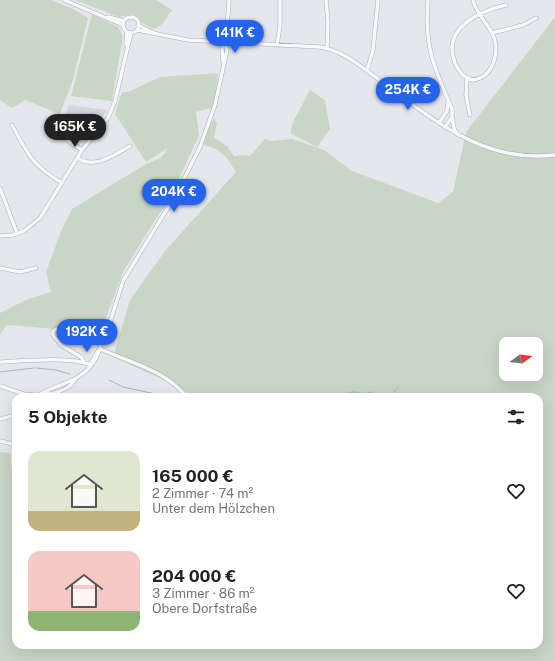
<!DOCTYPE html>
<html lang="de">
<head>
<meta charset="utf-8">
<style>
	:root { --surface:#fff; --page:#f6f6f6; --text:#222; --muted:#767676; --accent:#2563eb }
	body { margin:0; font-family:"Public Sans",sans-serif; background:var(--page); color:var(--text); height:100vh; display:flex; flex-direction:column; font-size:15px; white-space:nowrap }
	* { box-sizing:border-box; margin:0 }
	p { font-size:13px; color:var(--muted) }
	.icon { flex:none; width:22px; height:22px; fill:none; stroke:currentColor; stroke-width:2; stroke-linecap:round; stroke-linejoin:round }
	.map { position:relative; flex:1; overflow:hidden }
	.panel { position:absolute; left:12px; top:393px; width:531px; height:256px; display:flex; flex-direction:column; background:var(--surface); border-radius:12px; box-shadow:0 4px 16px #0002 }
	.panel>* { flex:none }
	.needle { width:26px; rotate:76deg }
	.buttons { position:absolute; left:499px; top:337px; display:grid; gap:8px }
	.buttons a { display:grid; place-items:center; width:44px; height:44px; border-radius:8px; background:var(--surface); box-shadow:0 4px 16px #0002; font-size:20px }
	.price { position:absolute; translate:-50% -34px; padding:0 9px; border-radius:14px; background:var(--accent); color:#fff; font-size:13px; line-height:26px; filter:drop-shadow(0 1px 2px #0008) }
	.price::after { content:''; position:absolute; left:50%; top:24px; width:12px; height:9px; margin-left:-6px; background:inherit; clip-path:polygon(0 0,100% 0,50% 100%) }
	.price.current { background:#222; color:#fff }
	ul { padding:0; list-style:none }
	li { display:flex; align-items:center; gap:12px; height:100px; padding:0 16px }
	li span { display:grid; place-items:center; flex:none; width:112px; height:80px; border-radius:12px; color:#555 }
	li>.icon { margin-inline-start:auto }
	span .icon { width:48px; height:48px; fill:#fffc; stroke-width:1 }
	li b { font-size:17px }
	h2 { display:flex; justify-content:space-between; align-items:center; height:48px; padding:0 16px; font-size:17px }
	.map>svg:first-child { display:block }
</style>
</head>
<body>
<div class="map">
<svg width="555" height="661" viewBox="0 0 555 661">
	<rect width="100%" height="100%" fill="#e4e7ec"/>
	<!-- built -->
	<path fill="#d2d6de" d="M69,105L107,110L83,144L64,134L59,128Z"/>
	<!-- green -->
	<path fill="#c9d6c5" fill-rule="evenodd" d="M0,0H51L73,9L88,18L73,80L60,114L25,100L12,108L0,100Z
		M75,0H156L172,10L162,24L155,29L142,23L139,18L133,14L119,17Z
		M92,14L118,27L123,36L112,101L71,96Z
		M555,17V661H0V452L11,453V468H16V645H539V397H193L175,385L113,357L130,300L165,251L236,172L226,157L216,149L202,144L208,127L214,119L217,122L214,138L227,146L234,156L243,155L250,156L265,139L271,141L292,139L324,150L352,171L438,203L453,192L466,132ZM506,344H536V374H506Z
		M218,73L216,93L212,108L196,112L199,135L179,179L158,189L172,188L176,191L155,220L123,272L105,320L91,343L68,330L7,325L0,334V313L26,300L51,292L46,272L62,229L72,209L146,164C154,161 165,157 167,148L146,162L115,114L122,92H128L160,77Z
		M310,90L325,100L330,129L317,147L290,133L294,120Z"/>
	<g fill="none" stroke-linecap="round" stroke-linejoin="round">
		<!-- stream -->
		<path stroke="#9fb4cc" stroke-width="1" d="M36,368L56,370L70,374
			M0,372L34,368
			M109,380L123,387L170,397
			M393,394L398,387
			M337,397L340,394C346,395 348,392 354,392C360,392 364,395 370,392C377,396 390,394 399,397
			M405,397H409"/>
		<!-- minor casing -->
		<g stroke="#a9aeb7" stroke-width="4.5">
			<path id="minor" d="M64,0L123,25
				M326,0L328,22L327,48
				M428,0C424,46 434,68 452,109V117L445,127
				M473,0C477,15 485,20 492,33C501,50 494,78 472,80C464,78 458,70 455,63C441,28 480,11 506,5
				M108,17L124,21
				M123 25a8 8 0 1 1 16 0a8 8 0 1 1-16 0Z
				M138,25L154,33
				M137,30L188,40L320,47C344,51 360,66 378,79C433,119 483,164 555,155
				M492,33L523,25L536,18
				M126,45L127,32
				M277,45L280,26V0
				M223,62L222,49L226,43
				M367,71L373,50L378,0
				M467,78L466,95L470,115
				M452,117L454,128L458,135
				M439,123L447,111L448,103
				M12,125C29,156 32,165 62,183
				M57,129L68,141L82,150
				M78,158C94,170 116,154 130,146
				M0,188L17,233
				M0,236L13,235L24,231L40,218L82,150L108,118L115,101L131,33
				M0,268L20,272L36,268
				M68,331L57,329L53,331V335L61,345L81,357L84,362
				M102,343L105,338L123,281L178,191L200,147L215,105L227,50L226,43L229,0
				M100,349C127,361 169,372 186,397
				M0,362C23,361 71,356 91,365
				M91,363L98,351
				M0,386C7,388 16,392 24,394C39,397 67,394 75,380
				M40,394C61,383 84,381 96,358C101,350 101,340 105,332
				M0,419L16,415
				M0,441L16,445"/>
		</g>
		<!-- minor -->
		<use href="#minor" stroke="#f7f8fa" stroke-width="3.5"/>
	</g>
</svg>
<div class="buttons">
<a><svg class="needle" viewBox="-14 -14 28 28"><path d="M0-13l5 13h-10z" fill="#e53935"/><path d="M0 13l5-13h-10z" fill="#767676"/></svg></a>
</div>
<b class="price" style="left:235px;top:54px">141K €</b>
<b class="price" style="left:408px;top:111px">254K €</b>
<b class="price current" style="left:75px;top:148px">165K €</b>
<b class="price" style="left:174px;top:213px">204K €</b>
<b class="price" style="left:87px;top:353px">192K €</b>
<section class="panel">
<h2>5 Objekte<svg class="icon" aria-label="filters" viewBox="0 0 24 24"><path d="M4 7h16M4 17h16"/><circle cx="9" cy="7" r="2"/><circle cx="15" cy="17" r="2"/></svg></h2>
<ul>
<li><span style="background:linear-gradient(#dfe7d0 75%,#c2b280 0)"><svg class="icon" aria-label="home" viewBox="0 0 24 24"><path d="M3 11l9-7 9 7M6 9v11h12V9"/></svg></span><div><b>165 000 €</b><p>2 Zimmer · 74 m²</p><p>Unter dem Hölzchen</p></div><svg class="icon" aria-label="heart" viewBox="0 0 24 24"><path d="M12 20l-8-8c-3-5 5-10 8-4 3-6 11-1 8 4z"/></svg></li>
<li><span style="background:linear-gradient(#f6c9c9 75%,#8fb573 0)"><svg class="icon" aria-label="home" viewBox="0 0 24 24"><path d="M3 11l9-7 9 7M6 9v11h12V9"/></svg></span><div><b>204 000 €</b><p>3 Zimmer · 86 m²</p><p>Obere Dorfstraße</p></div><svg class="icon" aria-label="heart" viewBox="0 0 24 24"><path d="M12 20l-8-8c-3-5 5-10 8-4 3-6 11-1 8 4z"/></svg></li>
</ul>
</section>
</div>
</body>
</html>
